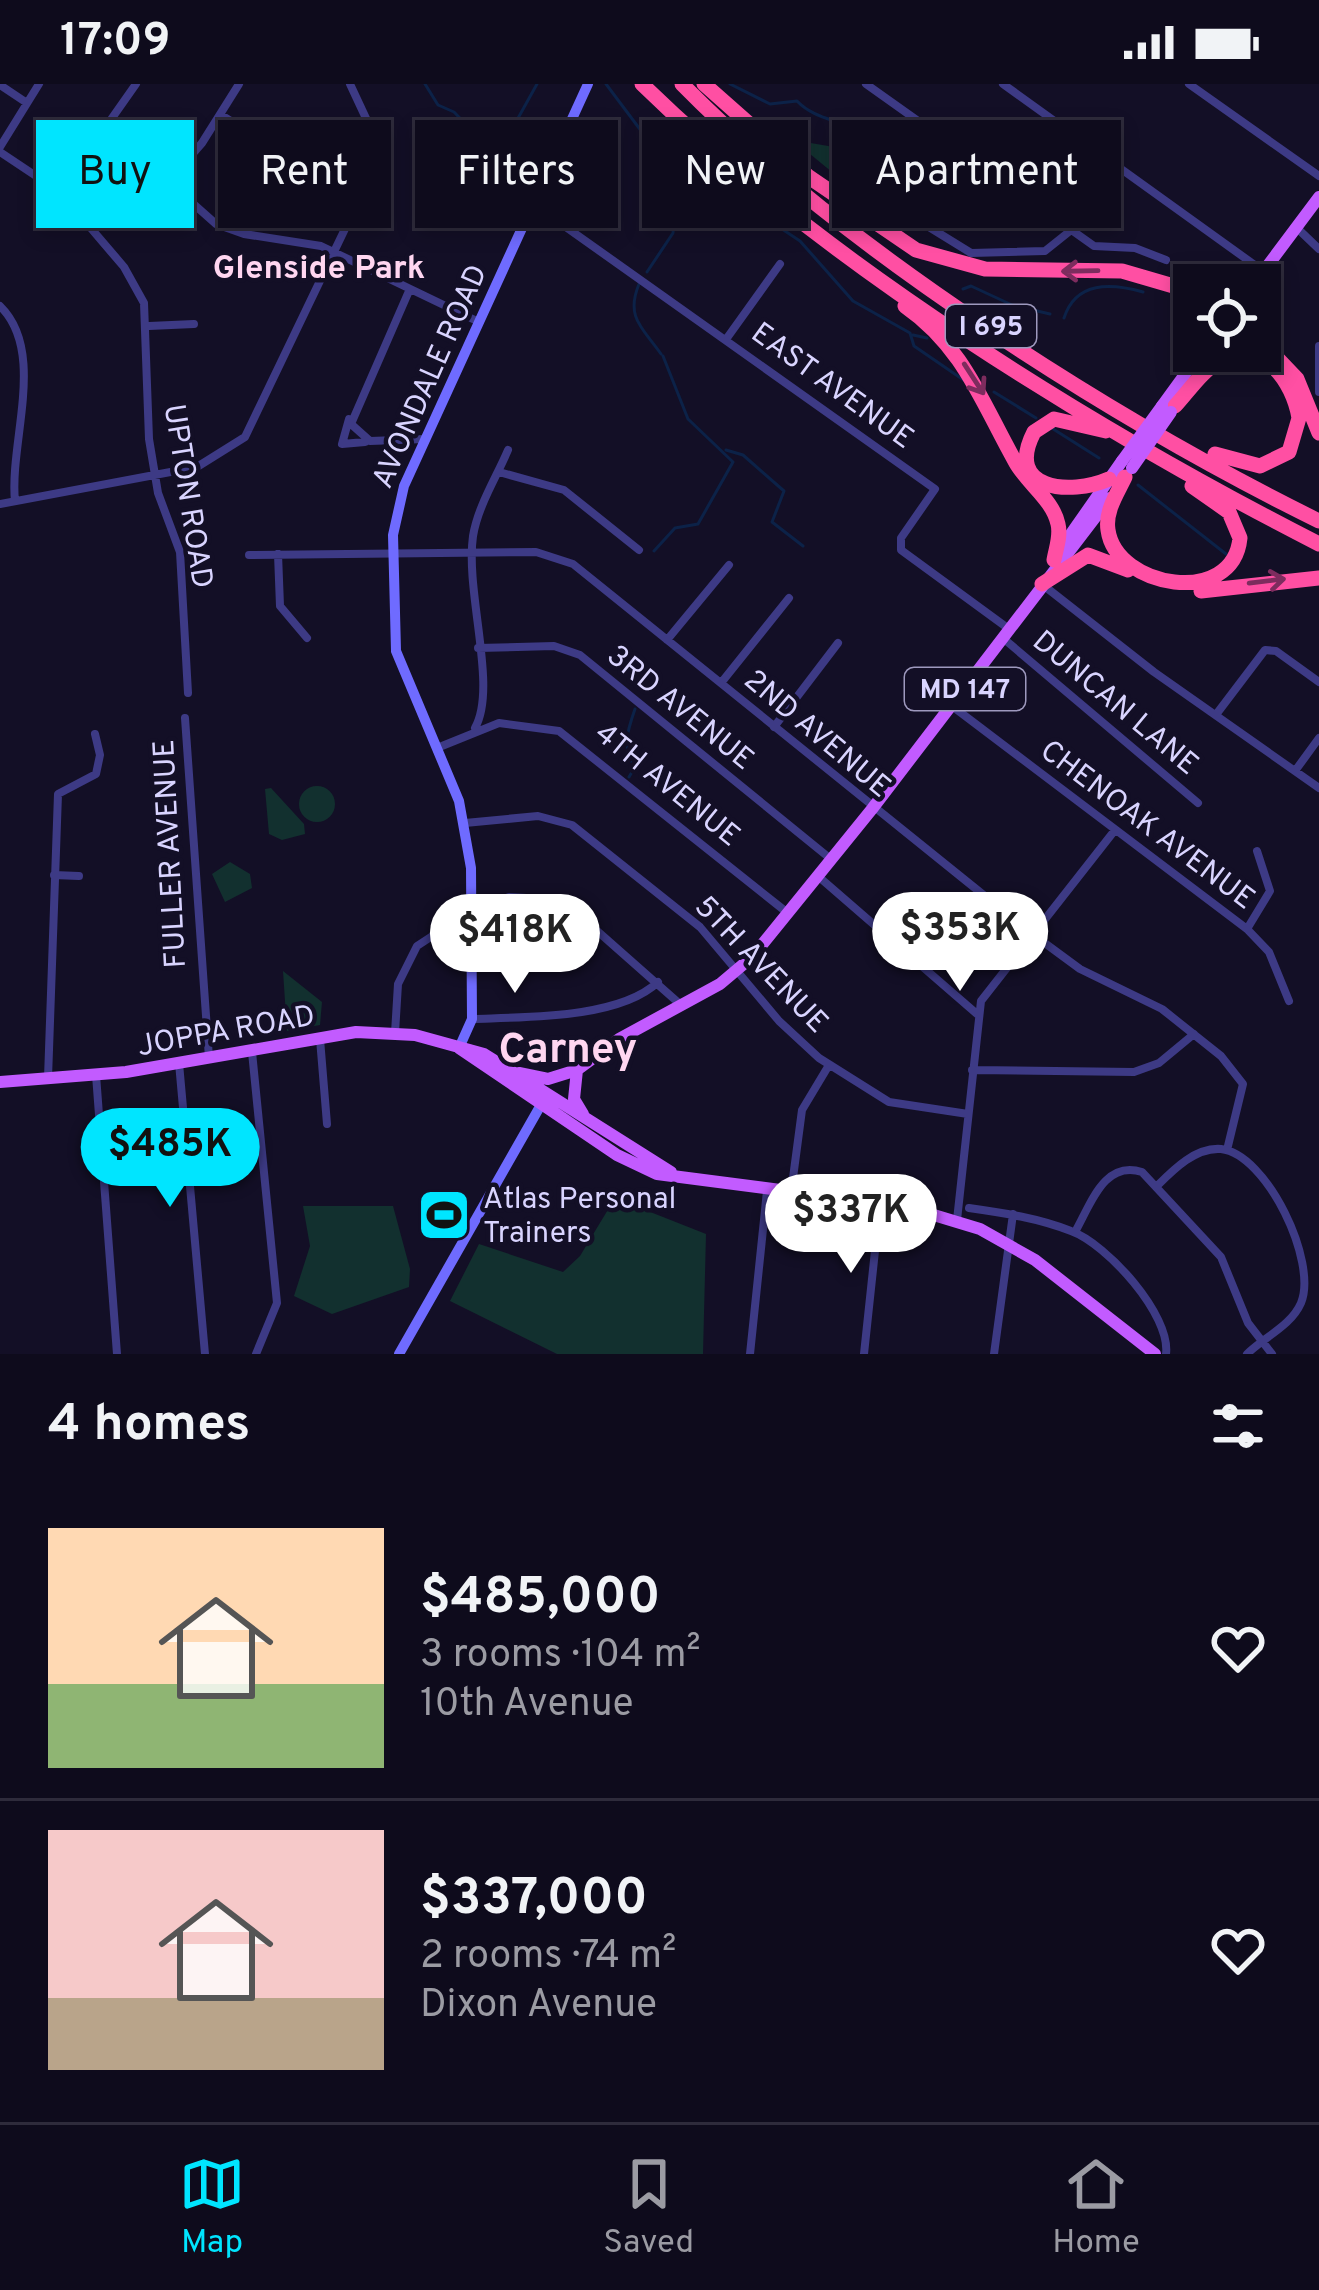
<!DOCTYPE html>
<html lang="en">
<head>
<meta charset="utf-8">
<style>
	:root { --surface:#0e0b1c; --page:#1c1929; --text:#f1f3f6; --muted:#9b9ba3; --line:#2e2b3b; --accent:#00e5ff }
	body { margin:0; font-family:Overpass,sans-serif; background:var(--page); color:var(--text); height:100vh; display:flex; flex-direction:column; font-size:45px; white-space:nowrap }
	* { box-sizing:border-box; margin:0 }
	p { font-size:39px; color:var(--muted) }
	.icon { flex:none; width:66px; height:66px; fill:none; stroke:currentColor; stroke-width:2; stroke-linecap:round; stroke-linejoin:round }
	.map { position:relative; height:1270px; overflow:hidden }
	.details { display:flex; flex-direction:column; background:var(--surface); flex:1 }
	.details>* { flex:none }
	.banner { position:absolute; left:36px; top:36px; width:1248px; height:108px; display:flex; gap:24px }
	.controls { position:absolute; left:1173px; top:180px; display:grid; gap:24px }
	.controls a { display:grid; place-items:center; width:108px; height:108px; border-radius:0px; background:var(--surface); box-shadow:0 6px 18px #0003,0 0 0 3px var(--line); font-size:60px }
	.price { position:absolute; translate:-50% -102px; padding:0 27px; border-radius:42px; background:#fff; color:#222; font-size:39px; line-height:78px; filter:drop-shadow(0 3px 6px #0008) }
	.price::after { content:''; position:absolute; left:50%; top:72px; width:36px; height:27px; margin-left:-18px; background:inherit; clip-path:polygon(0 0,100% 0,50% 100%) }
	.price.active { background:var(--accent); color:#111 }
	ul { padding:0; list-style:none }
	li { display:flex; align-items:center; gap:36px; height:300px; padding:0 48px }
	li+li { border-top:3px solid var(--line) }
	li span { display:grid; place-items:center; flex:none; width:336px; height:240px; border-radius:0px; color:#555 }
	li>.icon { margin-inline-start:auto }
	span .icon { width:144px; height:144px; fill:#fffc; stroke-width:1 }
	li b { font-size:51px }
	h2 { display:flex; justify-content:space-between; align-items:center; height:144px; padding:0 48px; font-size:51px }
	.chip { padding:0 42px; border-radius:0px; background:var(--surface); box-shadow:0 6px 18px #0003,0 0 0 3px var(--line); font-size:42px; line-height:108px }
	.chip.active { background:var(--accent); color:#111 }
	.status { display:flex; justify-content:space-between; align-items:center; height:84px; padding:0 60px; background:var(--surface); direction:ltr }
	.status svg { height:33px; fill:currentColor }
	.tab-bar { display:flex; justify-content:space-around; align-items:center; height:168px; border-top:3px solid var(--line); background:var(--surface); font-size:33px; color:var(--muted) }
	.tab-bar a { display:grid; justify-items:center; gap:6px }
	.tab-bar .active { color:var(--accent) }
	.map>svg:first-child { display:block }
</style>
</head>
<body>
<div class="status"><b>17:09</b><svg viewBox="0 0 49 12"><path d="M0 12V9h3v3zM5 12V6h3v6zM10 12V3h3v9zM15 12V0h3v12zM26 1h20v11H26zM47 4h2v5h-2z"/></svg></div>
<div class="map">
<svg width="1319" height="1270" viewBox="0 0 1319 1270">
	<rect width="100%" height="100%" fill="#130f26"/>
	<!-- green -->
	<path fill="#12302f" d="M793,56L840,64L899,113L883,130Z
		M299 720a18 18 0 1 1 36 0a18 18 0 1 1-36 0Z
		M271,704L304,740L305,750L282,756L269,750L265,705Z
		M230,778L250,790L252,804L225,818L212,790Z
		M283,887L322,918L320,941L287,947Z
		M625,1118L706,1150L703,1270H557L450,1217L479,1160L563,1188L580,1172L612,1119L621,1123Z
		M303,1122H393L410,1185L409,1203L332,1230L294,1212L310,1162Z"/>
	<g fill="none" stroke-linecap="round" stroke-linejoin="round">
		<!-- stream -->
		<path stroke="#0c2248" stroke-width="3" d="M425,0L438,21L454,28L486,61L517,36L537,0
			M606,0L648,56L800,157L853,217L910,249L914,262L965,297
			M730,0L770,20L797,17C817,38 846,35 870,55
			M861,96L870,55L893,44
			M861,98L862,120
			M647,188L673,149L679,76
			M639,200C625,234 643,244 661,270
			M963,205L971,202L1012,221L1050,230
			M1064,234C1076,197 1111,199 1143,208
			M913,251L927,254
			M994,308L1036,334
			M1050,343L1099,374
			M726,366L743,371L784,407L772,438L803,462
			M1138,401L1226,470
			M654,467L675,444L698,440L733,378L688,335L663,272
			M629,693L635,683C621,664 628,645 635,625"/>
		<!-- street -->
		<path stroke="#3d3a85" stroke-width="8" d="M866,0L1094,162L1135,164L1166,176
			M1003,0L1263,187
			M1189,0L1319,92
			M0,1L27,19
			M221,31L271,62
			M108,44L216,140L244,150L321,162L479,238
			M0,63L39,0
			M0,68L60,108L124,183L144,219L149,355L158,409L180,468L188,609
			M168,98L202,59L239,0
			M60,108L136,0
			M532,119L935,405L901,454V466L1009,545
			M890,119L971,169L1045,167L1070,147L1116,81
			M1297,144L1319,165
			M409,207L351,340L370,357L425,355
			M0,222C47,268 9,358 15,417
			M149,242L194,240
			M727,254L780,180
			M1319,262V308
			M349,335L342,360L365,358
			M499,388L564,406L639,466
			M0,420L197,383L245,353L368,97L371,45L350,0
			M278,470L280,522L307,554
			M249,471L536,468L573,480L1027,846L1080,885L1162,925L1221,972L1243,1000L1227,1066
			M1043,501L1154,588L1319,704
			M1004,555L1198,719
			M667,556L729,481
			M478,564L554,562L580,571L832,776
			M721,599L789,514
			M952,622L1247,845L1269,868L1289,917
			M1218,628L1265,566L1276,567L1319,598
			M185,634L209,974
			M774,643L838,559
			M475,644C498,603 465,509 473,452C478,422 496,394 508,366
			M437,664L499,639L559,647L789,830
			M1295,687L1319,654
			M465,739L538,732L572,741L700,843L779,937L819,974L889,1018L968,1030
			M54,791L79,792
			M819,793L977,930
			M1247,845L1270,807L1257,767
			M472,935C524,933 619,935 658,898
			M395,949L398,900L417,862L472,826L509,813L544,815L578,830L681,921
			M320,955L327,1040
			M252,968L277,1219L256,1270
			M179,979L205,1270
			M972,986L1134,988L1159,979L1194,950
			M96,991L117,1270
			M48,994L58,710L96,690L100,671L95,650
			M1158,1101C1174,1085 1196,1063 1221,1065C1267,1070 1318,1178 1301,1219C1291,1242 1264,1253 1247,1270
			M791,1109L802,1026L829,981
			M969,1124C1004,1129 1038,1134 1071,1147C1107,1160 1171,1231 1166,1270
			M957,1136L981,917L1115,746
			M1075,1148C1091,1120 1104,1076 1142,1088L1221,1173L1248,1239L1272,1270
			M750,1270L767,1107
			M864,1270L880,1120
			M994,1270L1013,1130"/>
		<!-- secondary -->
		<path stroke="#6f6bff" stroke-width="10" d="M459,964L472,935L471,784L459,717L396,567L393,451L404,402L588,0
			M399,1270L542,1019"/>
		<!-- primary -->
		<path stroke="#c25bff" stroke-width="12" d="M1257,196L1319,113
			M1200,288L1215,267
			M1162,322L1202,267
			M1059,467L1122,377
			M459,964L617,1071L657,1090L904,1122L980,1145L1035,1176L1155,1270
			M577,986L574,1015L583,1030
			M519,989L548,995L577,986L619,955L720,900L752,873L872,725L1110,414
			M0,998L126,988L356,948L415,951L484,970L671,1088"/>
		<!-- highway -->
		<path stroke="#ff4fa3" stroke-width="15" d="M642,0C826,180 1090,343 1319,460
			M682,0C844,165 1112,335 1319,437
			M704,0L809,93L916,166L985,185L1122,187L1194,208
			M1244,201L1259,193
			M905,222C964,263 982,319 1016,379C1028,400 1053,416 1058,440C1061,452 1056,464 1054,476
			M1260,256L1297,295L1319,349
			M1175,322C1189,307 1203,285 1222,276C1264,255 1293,298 1299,334L1289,368L1260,382L1215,370
			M1106,347L1054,335L1034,348C1004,406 1070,412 1109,395
			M1125,393C1117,410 1105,427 1108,446C1116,504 1233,524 1240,454L1229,428L1192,402
			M1042,500L1088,471L1128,486
			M1201,507L1319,494"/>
		<!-- primary-bridge -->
		<path stroke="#c25bff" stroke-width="12" d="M1122,377L1162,322
			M1132,384L1171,328"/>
	</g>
	<!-- one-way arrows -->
	<defs><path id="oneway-shaft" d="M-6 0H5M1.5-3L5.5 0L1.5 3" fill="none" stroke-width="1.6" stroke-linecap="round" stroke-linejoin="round" transform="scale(3)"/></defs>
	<g stroke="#7d2c5e">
		<use href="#oneway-shaft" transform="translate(1080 187) rotate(179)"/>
		<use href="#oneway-shaft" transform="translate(974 295) rotate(57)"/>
		<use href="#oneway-shaft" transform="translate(1267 497) rotate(-7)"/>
	</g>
	<!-- icons -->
	<defs>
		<g id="stadium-square" transform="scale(2.7)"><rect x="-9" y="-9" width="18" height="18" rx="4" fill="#00e5ff" stroke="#130f26"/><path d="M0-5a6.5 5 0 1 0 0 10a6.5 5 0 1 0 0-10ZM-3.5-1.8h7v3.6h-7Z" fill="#111"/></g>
	</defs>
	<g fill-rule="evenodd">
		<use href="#stadium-square" x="444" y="1131"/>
	</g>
	<g text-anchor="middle" stroke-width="9" stroke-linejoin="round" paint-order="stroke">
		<!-- shield labels -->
		<g fill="#130f26" stroke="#9e99be" stroke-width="3">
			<rect x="946" y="221" width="90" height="42" rx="9"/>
			<rect x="905" y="584" width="120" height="42" rx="9"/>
		</g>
		<g font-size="27" font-weight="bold" fill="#d9d4ff">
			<text x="991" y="251">I 695</text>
			<text x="965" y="614">MD 147</text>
		</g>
		<!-- street labels -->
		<g font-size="30" fill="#d9d4ff" stroke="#130f26">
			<text transform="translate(429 292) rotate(-66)" y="10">AVONDALE ROAD</text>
			<text transform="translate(833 301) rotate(36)" y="10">EAST AVENUE</text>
			<text transform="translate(189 412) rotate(81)" y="10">UPTON ROAD</text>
			<text transform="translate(1116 618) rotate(40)" y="10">DUNCAN LANE</text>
			<text transform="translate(681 623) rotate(39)" y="10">3RD AVENUE</text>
			<text transform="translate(818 649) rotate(40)" y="10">2ND AVENUE</text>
			<text transform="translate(668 700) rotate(39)" y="10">4TH AVENUE</text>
			<text transform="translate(1148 740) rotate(37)" y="10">CHENOAK AVENUE</text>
			<text transform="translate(169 770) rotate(-93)" y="10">FULLER AVENUE</text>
			<text transform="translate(762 880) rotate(46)" y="10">5TH AVENUE</text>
			<text transform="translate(226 946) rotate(-10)" y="10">JOPPA ROAD</text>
		</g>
		<!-- poi labels -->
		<g font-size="30" fill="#d9d4ff" stroke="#130f26" text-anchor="start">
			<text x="483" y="1124">Atlas Personal<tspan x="483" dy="34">Trainers</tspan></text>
		</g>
		<!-- neighbourhood labels -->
		<g font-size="33" font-weight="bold" fill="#ffd6f0" stroke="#130f26">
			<text x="319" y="194">Glenside Park</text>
		</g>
		<!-- district labels -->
		<g font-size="42" font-weight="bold" fill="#ffd6f0" stroke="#130f26">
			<text x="568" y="978">Carney</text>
		</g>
	</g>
</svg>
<div class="controls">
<a><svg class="icon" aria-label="locate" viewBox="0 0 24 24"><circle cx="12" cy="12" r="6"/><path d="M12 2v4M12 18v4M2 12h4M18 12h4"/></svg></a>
</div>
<b class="price" style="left:960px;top:910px">$353K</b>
<b class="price" style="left:515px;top:912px">$418K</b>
<b class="price active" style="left:170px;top:1126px">$485K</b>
<b class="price" style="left:851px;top:1192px">$337K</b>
<div class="banner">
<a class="chip active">Buy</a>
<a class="chip">Rent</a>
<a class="chip">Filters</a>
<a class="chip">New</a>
<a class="chip">Apartment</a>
</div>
</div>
<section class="details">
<h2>4 homes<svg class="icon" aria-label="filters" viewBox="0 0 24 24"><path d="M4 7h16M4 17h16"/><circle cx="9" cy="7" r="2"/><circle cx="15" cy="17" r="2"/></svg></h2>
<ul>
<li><span style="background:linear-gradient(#ffd9b3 65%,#8fb573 0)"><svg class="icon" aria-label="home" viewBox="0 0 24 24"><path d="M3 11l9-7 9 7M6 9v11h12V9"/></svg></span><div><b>$485,000</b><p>3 rooms · 104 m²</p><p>10th Avenue</p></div><svg class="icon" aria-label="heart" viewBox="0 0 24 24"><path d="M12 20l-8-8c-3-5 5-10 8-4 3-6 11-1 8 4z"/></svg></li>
<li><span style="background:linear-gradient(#f6c9c9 70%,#b9a48a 0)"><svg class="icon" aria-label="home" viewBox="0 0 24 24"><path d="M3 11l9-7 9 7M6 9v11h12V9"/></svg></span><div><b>$337,000</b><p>2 rooms · 74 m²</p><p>Dixon Avenue</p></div><svg class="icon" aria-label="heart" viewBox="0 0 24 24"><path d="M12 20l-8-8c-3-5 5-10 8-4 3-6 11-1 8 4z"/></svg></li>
</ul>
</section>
<nav class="tab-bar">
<a class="active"><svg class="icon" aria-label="map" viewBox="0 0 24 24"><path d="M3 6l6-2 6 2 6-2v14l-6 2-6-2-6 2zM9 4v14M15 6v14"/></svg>Map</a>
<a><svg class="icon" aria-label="saved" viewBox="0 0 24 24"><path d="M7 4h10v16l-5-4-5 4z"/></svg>Saved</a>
<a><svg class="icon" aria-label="home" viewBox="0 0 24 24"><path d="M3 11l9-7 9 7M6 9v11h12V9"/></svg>Home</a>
</nav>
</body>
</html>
